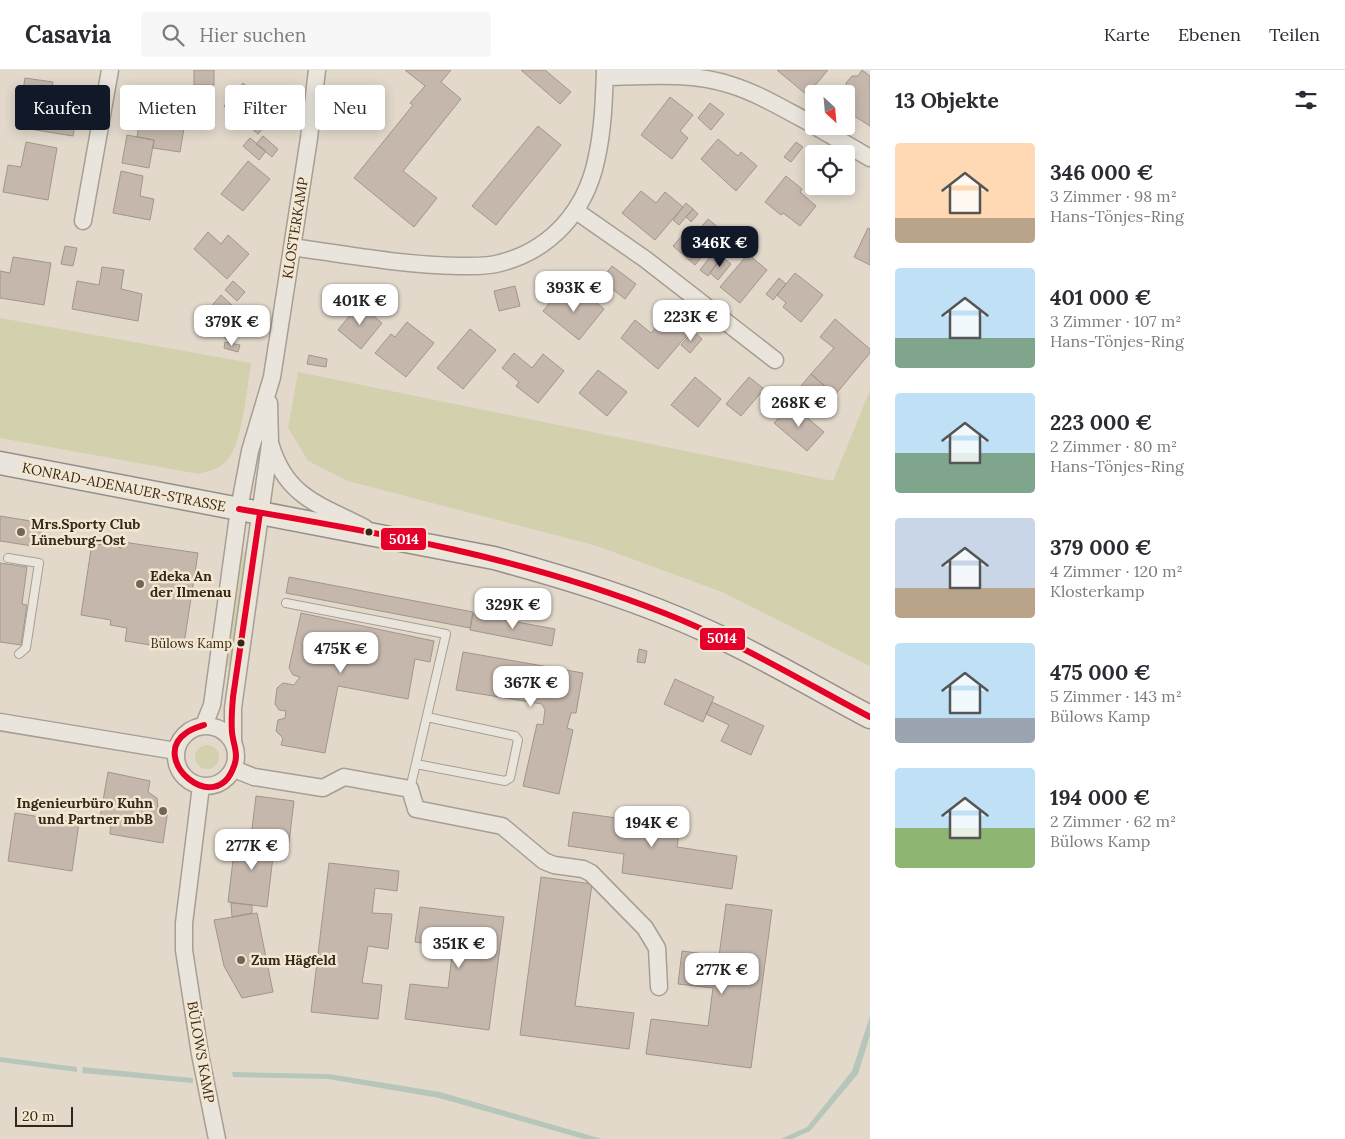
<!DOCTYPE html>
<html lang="de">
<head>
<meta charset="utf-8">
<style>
	:root { --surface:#fff; --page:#f7f7f7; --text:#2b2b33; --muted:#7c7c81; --line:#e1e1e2; --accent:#111827 }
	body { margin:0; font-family:Lora,serif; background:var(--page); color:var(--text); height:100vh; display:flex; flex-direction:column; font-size:19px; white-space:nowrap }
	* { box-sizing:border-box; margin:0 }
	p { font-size:16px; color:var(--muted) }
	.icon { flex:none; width:28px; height:28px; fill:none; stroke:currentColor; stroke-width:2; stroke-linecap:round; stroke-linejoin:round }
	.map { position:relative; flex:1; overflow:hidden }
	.panel { display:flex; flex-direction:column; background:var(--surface); width:475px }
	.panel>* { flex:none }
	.banner { position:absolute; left:15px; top:15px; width:475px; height:45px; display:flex; gap:10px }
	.needle { width:32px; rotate:154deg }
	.tools { position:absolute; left:805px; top:15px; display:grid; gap:10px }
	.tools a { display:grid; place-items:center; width:50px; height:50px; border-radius:5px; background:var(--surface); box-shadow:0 2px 12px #0003; font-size:25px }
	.scale { position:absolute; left:15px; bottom:12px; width:58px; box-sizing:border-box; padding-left:5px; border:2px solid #34271d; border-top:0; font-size:14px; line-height:18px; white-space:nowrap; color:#34271d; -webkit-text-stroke:4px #f3e7d0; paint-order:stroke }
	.price { position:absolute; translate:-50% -42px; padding:0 11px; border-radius:10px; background:#fff; color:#222; font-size:16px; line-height:32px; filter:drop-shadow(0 1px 2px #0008) }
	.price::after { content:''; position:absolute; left:50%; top:30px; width:15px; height:11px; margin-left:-8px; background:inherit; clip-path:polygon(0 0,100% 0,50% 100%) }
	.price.on { background:var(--accent); color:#fff }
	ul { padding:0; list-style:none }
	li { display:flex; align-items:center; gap:15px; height:125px; padding:0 25px }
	li span { display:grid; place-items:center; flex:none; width:140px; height:100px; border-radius:5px; color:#555 }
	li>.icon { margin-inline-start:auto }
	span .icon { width:60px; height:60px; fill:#fffc; stroke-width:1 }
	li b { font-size:21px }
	h2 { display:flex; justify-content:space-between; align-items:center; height:60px; padding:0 25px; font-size:21px }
	.tag { padding:0 18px; border-radius:5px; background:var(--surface); box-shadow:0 2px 12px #0003; font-size:18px; line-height:45px }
	.tag.on { background:var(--accent); color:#fff }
	header { display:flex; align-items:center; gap:30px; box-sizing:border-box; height:70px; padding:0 25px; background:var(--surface); border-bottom:1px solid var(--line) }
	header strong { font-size:24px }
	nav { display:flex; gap:28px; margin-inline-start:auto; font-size:18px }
	.search { width:350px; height:45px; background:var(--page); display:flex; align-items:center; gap:12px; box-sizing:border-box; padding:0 18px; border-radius:5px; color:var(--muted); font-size:19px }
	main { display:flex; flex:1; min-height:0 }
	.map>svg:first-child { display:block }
</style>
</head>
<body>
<header>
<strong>Casavia</strong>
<div class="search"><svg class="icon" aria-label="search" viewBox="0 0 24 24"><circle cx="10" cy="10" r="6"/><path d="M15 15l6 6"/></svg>Hier suchen</div>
<nav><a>Karte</a><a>Ebenen</a><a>Teilen</a></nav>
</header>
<main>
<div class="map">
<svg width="870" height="1069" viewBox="0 0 870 1069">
	<rect width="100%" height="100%" fill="#e2d9cb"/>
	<!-- green -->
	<path fill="#d3d0ad" d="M0,248L251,293C247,317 243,369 229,388C222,398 210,401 199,404L0,368Z
		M298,302L833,411L870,320V596L722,522L597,476L348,411L308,391L288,358Z
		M240,481L247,482L231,596L224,595Z
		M195 687a12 12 0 1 1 24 0a12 12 0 1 1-24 0Z"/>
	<!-- water -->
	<path fill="#b6c6bb" d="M870,946V965L858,1004L810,1061L792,1069H781L807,1057L852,1001Z
		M0,987L77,997V1002L0,992Z
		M83,997L193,1008V1013L82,1003Z
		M232,1002L329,1004L440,1022L602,1069H584L439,1028L328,1009L233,1007Z"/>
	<!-- building -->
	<path fill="#c5b7ac" stroke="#a2958a" d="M194,0H214V15H194Z
		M405,0H451L441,12L461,29L403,101L437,128L414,157L354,108L413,35L410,33L425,16Z
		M521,0H545L571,22L560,34Z
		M777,0H828L807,25Z
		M862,0L870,6V56L851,44V39L846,35V24H842L847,17L846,13L852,6H858Z
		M25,8L53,12L50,31L78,36L73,66L17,57Z
		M243,13L259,27L269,16L287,31L258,64L224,36Z
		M670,27L693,45L680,61L688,68L672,89L641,65Z
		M710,33L724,44L711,60L698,48Z
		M159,35L187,40L180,82L153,78L154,70L137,67L140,46L157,49Z
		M538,56L561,75L496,155L472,136Z
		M127,65L154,70L149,98L122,93Z
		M263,66L278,79L272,87L256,74Z
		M250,68L266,81L259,90L243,76Z
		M718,69L738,86L741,82L757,96L736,121L701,89Z
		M26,72L57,78L48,130L3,122L8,95L21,97Z
		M796,72L803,77L791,92L784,87Z
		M248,91L270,109L243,141L221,124Z
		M121,101L143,106L140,126L154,129L150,150L113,143Z
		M786,106L802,119L800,122L816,136L800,156L783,143L781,145L765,132Z
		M641,121L656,133L665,122L683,137L655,170L622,143Z
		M686,133L693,139L679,155L673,150Z
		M693,139L698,144L691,152L686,147Z
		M708,149L730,167L715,185L708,179L695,195L673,176L687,160L694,166Z
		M868,158L870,159V195L854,187Z
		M208,162L221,174L228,165L249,184L227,209L194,179Z
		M65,176L77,178L73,196L61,194Z
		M748,184L767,200L740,233L720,217Z
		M13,187L51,193L44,235L0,228V201L10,203Z
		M710,187L717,193L708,206L700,200Z
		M722,187L731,194L718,210L710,203Z
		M612,196L636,214L625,229L601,210Z
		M102,197L124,200L121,219L142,224L138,251L72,239L77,211L99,215Z
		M795,203L823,225L801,252L783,237L786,233L777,225Z
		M779,208L786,214L773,230L766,224Z
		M233,211L245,222L237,231L225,220Z
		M515,216L520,236L499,241L494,221Z
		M582,221L604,239L579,270L543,241L558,223L571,233Z
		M221,225L246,248L227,270L202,247Z
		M359,234L382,253L361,279L338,260Z
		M666,245L688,264L658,299L621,268L635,250L651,263Z
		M835,249L870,279V283L835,325L811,304L834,278L820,267Z
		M407,252L434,273L406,307L375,283L391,264L395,267Z
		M470,259L496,280L463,319L437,298Z
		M693,261L702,269L690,283L681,275Z
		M225,272L240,275L238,282L224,278Z
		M514,283L532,298L543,284L564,301L538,333L516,316L519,312L502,298Z
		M309,285L327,289L326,297L307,294Z
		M598,300L627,322L607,346L579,323Z
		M811,304L829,320L814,338L796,322Z
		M695,307L721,329L698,357L671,335Z
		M749,307L764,319L741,346L726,334Z
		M791,334L824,362L807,381L774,353Z
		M0,446L43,453L39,477L0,471Z
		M123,472L198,483L183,580L125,571L127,558L110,555L111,550L81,545L92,473L122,478Z
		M0,493L27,497L22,534L27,535L21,575L0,572Z
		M289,507L473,542L470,558L286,523Z
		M301,543L434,571L430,592L415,589L408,629L338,616L325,683L281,675L283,668L276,661L278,650L285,648L286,641L279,640L275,634L277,618L283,613L294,615L300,607L293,605L289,598Z
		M473,544L555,559L552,576L470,560Z
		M639,579L647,581L645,593L637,592Z
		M463,582L583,603L576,643H571L567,658L573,660L559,724L523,716L537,654L543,655L545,640L542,634L456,620Z
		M675,609L714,627L703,652L664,634Z
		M712,632L764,656L751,685L721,671L729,655L706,644Z
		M108,702L150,711L148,722L157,728L158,738L168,740L163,773L110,764L111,749L100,748Z
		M256,726L294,731L289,772L251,767Z
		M633,738L682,745L677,777L737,786L732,819L622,803L624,784L568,776L573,742L631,750Z
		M15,743L79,753L72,801L8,791Z
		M236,765L275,770L267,837L228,832Z
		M329,793L399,801L397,821L375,818L372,843L392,844L388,879L368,876L362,913L382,915L378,949L311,942Z
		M541,807L592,814L575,936L634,943L629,979L520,965Z
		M231,833L252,835V843L232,847Z
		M726,834L772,840L751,998L646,984L651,949L708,956L713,918L678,914L682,881L719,886Z
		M420,837L504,847L489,960L405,949L410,914L448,918L453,877L415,872Z
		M257,843L273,922L242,928L224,896L214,850Z"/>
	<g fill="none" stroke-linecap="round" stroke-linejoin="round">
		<!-- service casing -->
		<g stroke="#a79e94" stroke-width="10">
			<path id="service" d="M8,488L39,493L26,578L19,584
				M286,533L446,564L410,719
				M416,694L505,711L510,708L518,670L515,666L427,647"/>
		</g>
		<!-- minor casing -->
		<g stroke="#a79e94" stroke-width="19">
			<path id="minor" d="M605,7C647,6 691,2 731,15C760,24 787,41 814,55
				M815,56L870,88
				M576,141L645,189L775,290
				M83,151L110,0
				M292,177C348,185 403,195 459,196C472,196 487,197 500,193C551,180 585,141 596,91C603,61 604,30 605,0
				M271,376C287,428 321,435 365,458
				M0,652L176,681
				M204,655L212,635L239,439L250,381L272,307L309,68L317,0
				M176 686a30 30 0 1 1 60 0a30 30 0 1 1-60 0Z
				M233,671V638L270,374L269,333
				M234,699L254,707L323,718L344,707L410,719L416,739L502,756L544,791L554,795L583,799L591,803L645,858L657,878L659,917
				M201,716L184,853V880L200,984L217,1069"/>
		</g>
		<!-- secondary casing -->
		<g stroke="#978e84" stroke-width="25">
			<path id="secondary" d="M0,393L494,488C567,508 640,530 709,562C764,587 817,619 870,647"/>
		</g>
		<!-- service -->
		<use href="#service" stroke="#eae5dc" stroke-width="8"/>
		<!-- minor -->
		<use href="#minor" stroke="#eae5dc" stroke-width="16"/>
		<!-- secondary -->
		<use href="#secondary" stroke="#eae5dc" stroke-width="22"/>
		<!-- bus-1 casing -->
		<g stroke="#f3e7d0" stroke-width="10">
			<path id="bus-1" d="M239,439C383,463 528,489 664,543C736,571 802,611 870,647
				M204,655C198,657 191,659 186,663C148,689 216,749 234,696C239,684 233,674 232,662C231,650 232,639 233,627L260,443"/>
		</g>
		<!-- bus-1 -->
		<use href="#bus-1" stroke="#e4002b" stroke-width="6"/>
	</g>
	<!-- markers -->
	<g fill="#71655a" stroke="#f3e7d0" stroke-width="2">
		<circle cx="21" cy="462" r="5"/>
		<circle cx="140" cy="514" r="5"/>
		<circle cx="163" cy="741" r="5"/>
		<circle cx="241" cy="890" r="5"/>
	</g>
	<g fill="#34271d" stroke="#f3e7d0" stroke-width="2">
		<circle cx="369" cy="462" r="4.5"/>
		<circle cx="241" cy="573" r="4.5"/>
	</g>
	<g text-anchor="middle" stroke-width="5" stroke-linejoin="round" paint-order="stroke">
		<!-- bus labels -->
		<g font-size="13" fill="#34271d" stroke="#f3e7d0" text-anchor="end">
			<text x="232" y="578">Bülows Kamp</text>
		</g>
		<!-- street labels -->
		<g font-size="14" fill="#34271d" stroke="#f3e7d0">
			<text transform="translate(295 158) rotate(-81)" y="5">KLOSTERKAMP</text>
			<text transform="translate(124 417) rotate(11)" y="5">KONRAD-ADENAUER-STRASSE</text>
			<text transform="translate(201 982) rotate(80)" y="5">BÜLOWS KAMP</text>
		</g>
		<!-- poi labels -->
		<g font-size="14" font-weight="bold" fill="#34271d" stroke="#f3e7d0" text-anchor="start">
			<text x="31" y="459">Mrs.Sporty Club<tspan x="31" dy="16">Lüneburg-Ost</tspan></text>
			<text x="150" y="511">Edeka An<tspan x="150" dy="16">der Ilmenau</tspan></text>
			<text x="153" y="738" text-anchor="end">Ingenieurbüro Kuhn<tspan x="153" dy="16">und Partner mbB</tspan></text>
			<text x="251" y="895">Zum Hägfeld</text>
		</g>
	</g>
	<g stroke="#f3e7d0" stroke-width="2">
		<rect x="380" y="457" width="47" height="24" rx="5" fill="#e4002b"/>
		<rect x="699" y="557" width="47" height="24" rx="5" fill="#e4002b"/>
	</g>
	<g font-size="14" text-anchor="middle" font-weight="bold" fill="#fff">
		<text x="404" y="474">5014</text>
		<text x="722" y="573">5014</text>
	</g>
</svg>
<div class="tools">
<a><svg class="needle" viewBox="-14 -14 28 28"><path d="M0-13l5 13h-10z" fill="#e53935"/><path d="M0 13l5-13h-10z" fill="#7c7c81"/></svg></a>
<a><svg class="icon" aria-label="locate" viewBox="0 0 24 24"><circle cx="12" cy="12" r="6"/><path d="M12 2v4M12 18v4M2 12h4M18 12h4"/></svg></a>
</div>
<div class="scale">20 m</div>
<b class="price on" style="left:720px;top:198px">346K €</b>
<b class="price" style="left:574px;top:243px">393K €</b>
<b class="price" style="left:360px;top:256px">401K €</b>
<b class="price" style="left:691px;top:272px">223K €</b>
<b class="price" style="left:232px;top:277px">379K €</b>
<b class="price" style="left:799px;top:358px">268K €</b>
<b class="price" style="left:513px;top:560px">329K €</b>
<b class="price" style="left:341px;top:604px">475K €</b>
<b class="price" style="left:531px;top:638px">367K €</b>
<b class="price" style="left:652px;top:778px">194K €</b>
<b class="price" style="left:252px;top:801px">277K €</b>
<b class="price" style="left:459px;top:899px">351K €</b>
<b class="price" style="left:722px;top:925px">277K €</b>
<div class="banner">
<a class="tag on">Kaufen</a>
<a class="tag">Mieten</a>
<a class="tag">Filter</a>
<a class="tag">Neu</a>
</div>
</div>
<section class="panel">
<h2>13 Objekte<svg class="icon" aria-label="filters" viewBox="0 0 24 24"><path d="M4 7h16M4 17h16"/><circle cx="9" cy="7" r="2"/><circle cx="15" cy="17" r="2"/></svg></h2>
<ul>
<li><span style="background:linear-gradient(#ffd9b3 75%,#b9a48a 0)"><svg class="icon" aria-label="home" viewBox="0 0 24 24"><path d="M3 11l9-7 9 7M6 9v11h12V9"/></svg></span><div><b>346 000 €</b><p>3 Zimmer · 98 m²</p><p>Hans-Tönjes-Ring</p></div></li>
<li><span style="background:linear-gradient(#bfe0f5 70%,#7fa58c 0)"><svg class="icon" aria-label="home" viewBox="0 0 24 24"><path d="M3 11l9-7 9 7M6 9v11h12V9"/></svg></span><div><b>401 000 €</b><p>3 Zimmer · 107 m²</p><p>Hans-Tönjes-Ring</p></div></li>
<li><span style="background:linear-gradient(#bfe0f5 60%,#7fa58c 0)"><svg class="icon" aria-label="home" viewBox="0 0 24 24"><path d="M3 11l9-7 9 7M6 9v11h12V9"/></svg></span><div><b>223 000 €</b><p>2 Zimmer · 80 m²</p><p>Hans-Tönjes-Ring</p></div></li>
<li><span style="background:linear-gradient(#c9d6e8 70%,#b9a48a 0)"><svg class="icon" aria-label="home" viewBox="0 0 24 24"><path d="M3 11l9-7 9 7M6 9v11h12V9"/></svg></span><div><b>379 000 €</b><p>4 Zimmer · 120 m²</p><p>Klosterkamp</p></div></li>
<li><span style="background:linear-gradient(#bfe0f5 75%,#9aa5b1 0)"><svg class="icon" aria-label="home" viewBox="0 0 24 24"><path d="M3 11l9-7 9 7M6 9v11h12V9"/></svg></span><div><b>475 000 €</b><p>5 Zimmer · 143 m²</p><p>Bülows Kamp</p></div></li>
<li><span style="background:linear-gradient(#bfe0f5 60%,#8fb573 0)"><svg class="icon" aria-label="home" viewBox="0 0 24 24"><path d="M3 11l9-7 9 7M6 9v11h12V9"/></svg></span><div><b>194 000 €</b><p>2 Zimmer · 62 m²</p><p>Bülows Kamp</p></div></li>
</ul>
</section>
</main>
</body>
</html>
